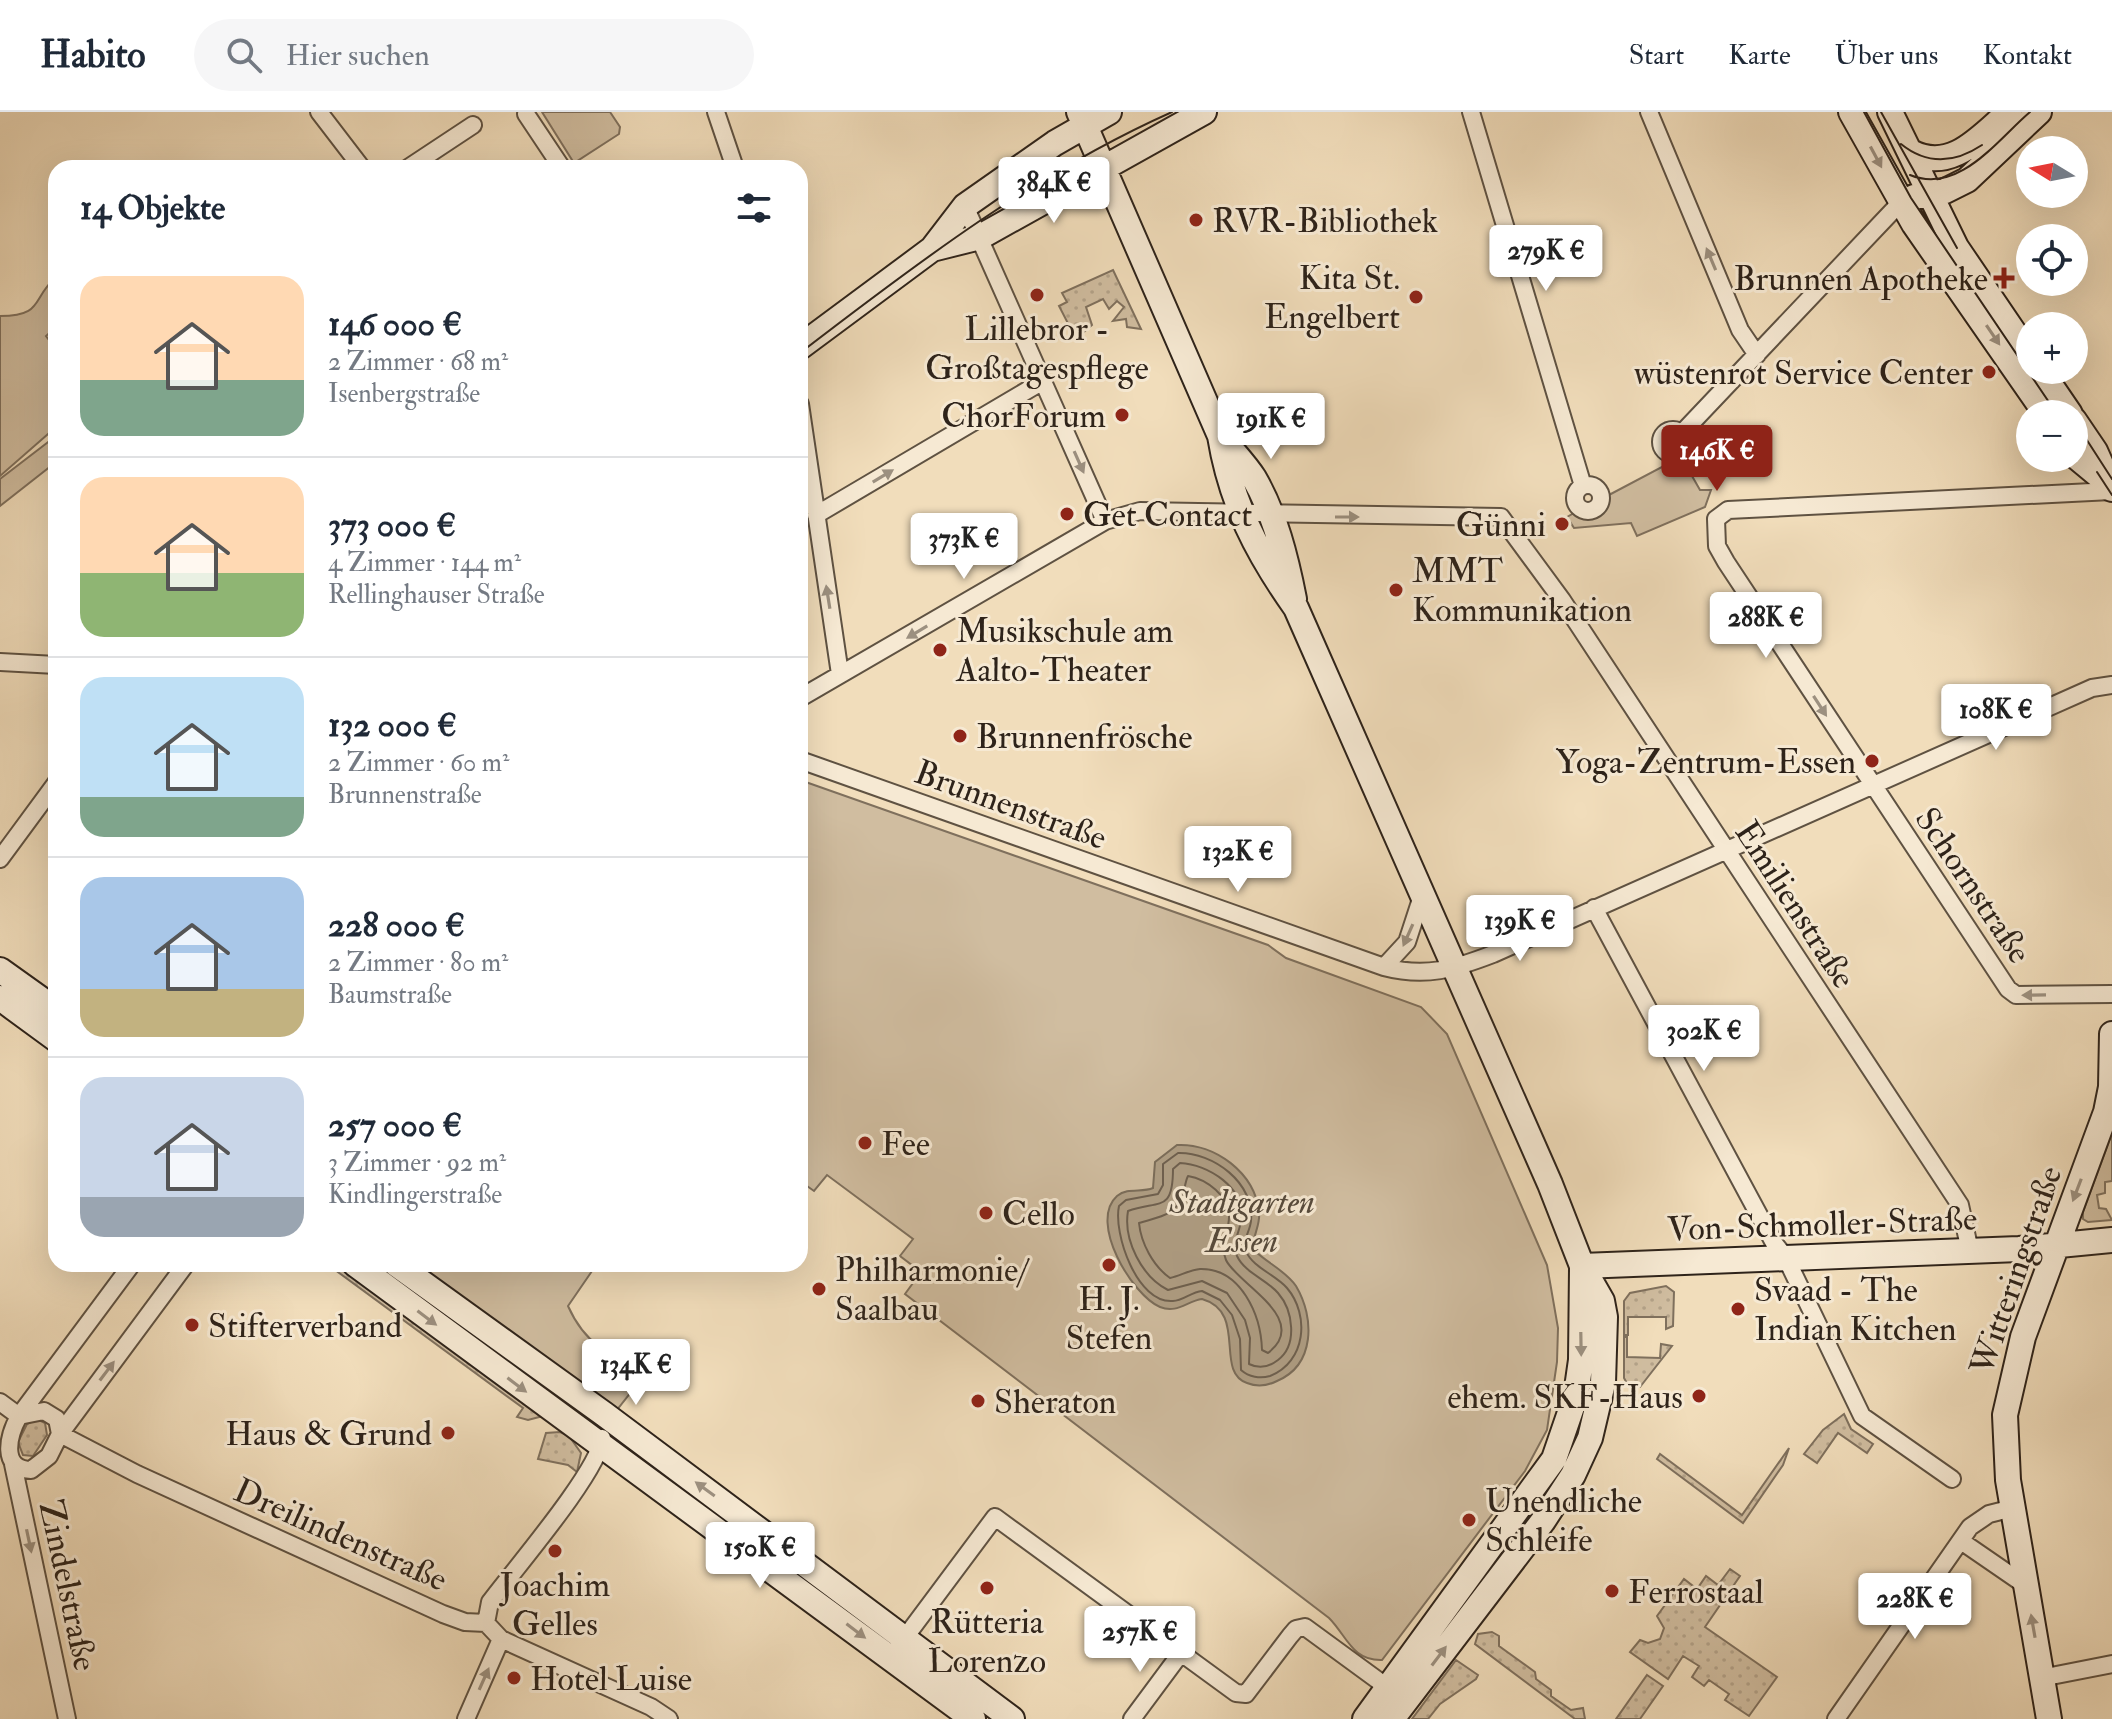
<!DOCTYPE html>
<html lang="de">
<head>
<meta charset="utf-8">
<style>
	:root { --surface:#fff; --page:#f6f6f7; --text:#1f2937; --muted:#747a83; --line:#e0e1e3; --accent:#8f2418 }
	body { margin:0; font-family:"IM FELL Double Pica",serif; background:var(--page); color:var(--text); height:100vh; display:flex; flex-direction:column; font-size:30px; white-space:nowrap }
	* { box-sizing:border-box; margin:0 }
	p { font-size:26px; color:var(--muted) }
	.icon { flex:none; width:44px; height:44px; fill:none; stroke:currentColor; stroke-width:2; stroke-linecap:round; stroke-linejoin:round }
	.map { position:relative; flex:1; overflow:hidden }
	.panel { position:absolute; left:48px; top:48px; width:760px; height:1112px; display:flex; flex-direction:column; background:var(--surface); border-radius:24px; box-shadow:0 8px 32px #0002 }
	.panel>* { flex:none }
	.needle { width:52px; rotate:280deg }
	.fabs { position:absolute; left:2016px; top:24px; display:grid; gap:16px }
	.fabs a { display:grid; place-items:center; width:72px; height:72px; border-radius:50%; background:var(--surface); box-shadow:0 8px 32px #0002; font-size:40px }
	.price { position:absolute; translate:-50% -68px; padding:0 18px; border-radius:8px; background:#fff; color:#222; font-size:26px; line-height:52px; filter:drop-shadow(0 2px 4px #0008) }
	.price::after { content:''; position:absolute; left:50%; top:48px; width:24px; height:18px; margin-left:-12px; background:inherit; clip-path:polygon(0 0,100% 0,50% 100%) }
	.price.current { background:var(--accent); color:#fff }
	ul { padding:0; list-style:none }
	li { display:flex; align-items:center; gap:24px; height:200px; padding:0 32px }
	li+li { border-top:2px solid var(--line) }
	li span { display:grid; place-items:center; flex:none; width:224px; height:160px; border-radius:24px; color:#555 }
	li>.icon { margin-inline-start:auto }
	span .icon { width:96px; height:96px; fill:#fffc; stroke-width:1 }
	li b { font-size:34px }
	h2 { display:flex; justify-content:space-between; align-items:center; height:96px; padding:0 32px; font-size:34px }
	header { display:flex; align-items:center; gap:48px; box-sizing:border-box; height:112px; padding:0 40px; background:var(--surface); border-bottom:2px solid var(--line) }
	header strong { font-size:38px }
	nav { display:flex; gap:44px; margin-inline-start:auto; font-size:28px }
	.search { width:560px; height:72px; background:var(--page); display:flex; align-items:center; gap:20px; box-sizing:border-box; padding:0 28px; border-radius:44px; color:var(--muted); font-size:30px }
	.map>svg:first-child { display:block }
</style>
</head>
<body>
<header>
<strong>Habito</strong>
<div class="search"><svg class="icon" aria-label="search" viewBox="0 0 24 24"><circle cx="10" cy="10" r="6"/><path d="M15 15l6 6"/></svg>Hier suchen</div>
<nav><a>Start</a><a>Karte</a><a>Über uns</a><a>Kontakt</a></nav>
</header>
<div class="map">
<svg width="2112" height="1607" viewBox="0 0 2112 1607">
	<defs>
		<pattern id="grass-dots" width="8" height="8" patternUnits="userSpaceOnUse" patternTransform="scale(2)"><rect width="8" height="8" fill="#d0bda0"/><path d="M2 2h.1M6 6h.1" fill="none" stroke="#b3a289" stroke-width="1.8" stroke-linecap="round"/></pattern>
	</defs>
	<rect width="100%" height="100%" fill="#f1ddbb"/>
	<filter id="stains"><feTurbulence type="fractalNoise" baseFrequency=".0025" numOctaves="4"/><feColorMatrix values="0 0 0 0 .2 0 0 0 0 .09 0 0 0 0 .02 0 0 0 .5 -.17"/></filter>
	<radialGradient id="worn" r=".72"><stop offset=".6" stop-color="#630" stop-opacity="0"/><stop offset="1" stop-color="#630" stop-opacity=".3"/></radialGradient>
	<!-- grass -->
	<path fill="url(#grass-dots)" stroke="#7f705d" stroke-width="2" d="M1113,158L1141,217L1127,215L1126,207L1113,209L1124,195L1117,189L1109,197L1103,187L1086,195L1092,213L1076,227L1059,194L1067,190L1062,181Z
		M327,1152H338L543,1304L528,1308L517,1305L523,1296Z
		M1666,1174L1674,1180L1673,1214L1666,1217V1205H1628V1223H1624V1189L1630,1181Z
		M1624,1225H1627V1245L1660,1246L1661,1232L1672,1234L1640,1275L1628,1273L1624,1266Z
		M1844,1302L1851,1317L1873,1332L1867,1341L1838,1321L1817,1351L1804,1342L1823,1318Z
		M37,1307L45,1311L47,1323L33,1344L23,1343L18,1330L27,1312Z
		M560,1320L569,1324L581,1341L577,1360L568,1353L538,1347L546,1321Z
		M1789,1336L1783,1353L1743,1411L1657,1347L1660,1342L1742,1403Z
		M1730,1457L1740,1464L1705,1515L1777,1565L1749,1604L1725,1588L1729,1582L1709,1568L1704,1574L1692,1565L1699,1554L1683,1544L1668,1567L1630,1540L1640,1528L1648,1531L1660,1527L1664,1516L1657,1504L1684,1467L1697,1477L1706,1464L1718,1473Z
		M1492,1520L1499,1524V1534L1535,1560L1536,1567L1551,1578V1584L1571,1598L1583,1596L1585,1607H1575L1475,1532L1478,1522Z
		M1456,1548L1478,1563L1476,1567L1440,1592L1428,1607H1412Z
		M1647,1563L1663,1574L1640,1607H1616Z"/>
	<!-- green -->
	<path fill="#d0bda0" stroke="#7f705d" stroke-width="2" d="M542,0H610L620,15L619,22L574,51Z
		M56,165V215L46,224L56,237V315L0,364V204C44,204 31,187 56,165Z
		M56,324V350L0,394V367Z
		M1675,348L1684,350L1700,378H1711L1705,395L1637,424L1631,411L1574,416L1567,405L1574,401C1590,407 1604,402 1607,384Z
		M800,668L1268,833L1286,846L1421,895L1447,922L1547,1153L1558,1216L1557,1250L1547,1318L1525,1359L1382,1548C1352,1549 1347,1524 1329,1506L905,1182L921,1160L900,1144L913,1127L827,1063L814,1079L800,1069Z
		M2112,1021V1069L2105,1070V1081L2097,1083L2099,1096L2106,1097L2112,1108L2088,1110L2083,1107V1100Z
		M416,1152H583L592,1159L568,1194C584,1230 610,1248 650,1256L616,1299Z"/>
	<!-- water -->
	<path fill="#af9e84" stroke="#7b6d5a" stroke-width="2" d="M1177,1033C1215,1031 1255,1061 1259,1100C1261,1114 1251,1125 1254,1138C1267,1151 1286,1159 1296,1174C1315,1206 1315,1253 1277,1269C1267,1274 1257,1275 1247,1271C1214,1260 1248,1200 1202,1187C1187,1189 1177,1202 1160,1195C1132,1183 1088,1110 1117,1084C1128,1075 1142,1081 1153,1076L1155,1050Z"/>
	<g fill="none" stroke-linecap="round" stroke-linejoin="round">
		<!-- shore -->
		<path stroke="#6e604f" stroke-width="2" d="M1178,1041C1213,1040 1255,1071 1251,1109C1250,1120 1242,1127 1246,1139C1252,1155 1276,1163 1287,1176C1310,1203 1306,1250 1270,1264C1260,1267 1249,1265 1241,1258L1240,1227L1232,1203L1220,1188L1202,1179C1191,1180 1183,1189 1173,1189C1137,1192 1113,1121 1119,1094L1126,1088L1158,1082L1163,1073V1052Z
			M1180,1051C1208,1052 1246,1076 1241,1108C1240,1121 1231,1130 1237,1144C1245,1161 1266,1167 1278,1181C1293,1198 1298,1233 1278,1248C1269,1255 1259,1257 1249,1252L1250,1226L1245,1208L1227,1181L1202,1169L1168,1178C1142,1165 1123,1128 1128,1099C1159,1088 1173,1101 1173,1057Z
			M1188,1064C1206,1067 1230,1084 1229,1105C1229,1121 1219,1131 1226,1148C1236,1171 1312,1207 1268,1241L1262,1238C1261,1203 1241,1156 1200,1157C1189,1158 1180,1164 1170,1166C1153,1154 1141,1131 1139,1111C1157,1105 1175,1105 1183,1083C1185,1076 1185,1070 1188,1064Z"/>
		<!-- street casing -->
		<g stroke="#5f5242" stroke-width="20">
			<path id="street" d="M319,0L362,56
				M716,0L735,56
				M1471,0L1583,374
				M1649,0L1740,218L1757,243
				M526,2L562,56
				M408,56L473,13
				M965,94L1105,409
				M800,292L840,562
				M1661 330a12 12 0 1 1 24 0a12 12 0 1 1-24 0Z
				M1682,321L1901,90
				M1575 386a13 13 0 1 1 26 0a13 13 0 1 1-26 0Z
				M2112,379L1728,398L1716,407L1717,434L1726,450L2008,877L2016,883L2112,882
				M816,403L1043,269
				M0,550L56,553
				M800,586L1105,409L1140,399L1501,405L1562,488L1960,1093L1970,1139
				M800,648L1384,855C1426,866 1454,857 1493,842L2092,576L2112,573
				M0,747L56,671
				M1594,796L1774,1131L1786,1146L1862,1304L1952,1367
				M1384,855L1407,830L1422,784
				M132,1152L19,1304C8,1324 0,1357 31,1358L49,1344L60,1322L186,1152
				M0,1290L19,1304
				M19,1304L44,1299L57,1307L60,1322
				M60,1322L137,1362L443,1502L465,1510L486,1511
				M13,1352L67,1607
				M1961,1429L2025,1473
				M486,1511L490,1490C513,1459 600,1358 602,1326
				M486,1511L501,1527L651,1595L669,1607
				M898,1535L995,1405L1236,1581L1246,1582L1290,1524L1296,1517L1305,1515L1387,1575
				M2041,1566L2112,1552
				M466,1607L501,1527
				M1132,1607L1181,1541
				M1836,1607L1970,1415L1989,1402L2013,1396"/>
		</g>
		<!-- secondary casing -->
		<g stroke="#2e231a" stroke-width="28">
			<path id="secondary" d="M1079,0L1220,324C1231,391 1257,441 1296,496L1550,1072L1582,1154L1602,1189L1605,1205L1603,1271L1590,1326L1573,1363L1543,1409L1392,1607
				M1851,0L1914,112L2046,302
				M1890,0L1956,135L2030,244
				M1911,40C1951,61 1980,25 2009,0
				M1914,85L1945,79L1967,68L2039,0
				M932,137L980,125L1204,0
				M800,235L932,137L965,94L1055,31L1109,0
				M2040,258L2070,302
				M2074,308L2095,339L2112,377
				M1222,326C1232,339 1245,352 1254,366C1275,402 1286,446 1294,487
				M2074,343L2109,372
				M0,858L56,898
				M0,886L56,927
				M355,1152L973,1607
				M396,1152L604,1302L1012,1607
				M1582,1154L2019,1137L2112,1128
				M1365,1607L1554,1347L1576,1283L1581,1248L1582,1157
				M2049,1607L2008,1368L2005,1303L2023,1225L2106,1000L2111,975L2112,922"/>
		</g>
		<!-- street -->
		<use href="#street" stroke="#f6e9d3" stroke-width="16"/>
		<!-- secondary -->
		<use href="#secondary" stroke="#f6e9d3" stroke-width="24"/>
		<!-- tram -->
		<path stroke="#2e231a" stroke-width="2" d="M1864,0L1911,86L2057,302
			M1881,0L1957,136
			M1901,32C1927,53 1955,51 1982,33
			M1910,63C1959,83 1997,28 2030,0
			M800,241C917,151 1037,60 1172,0
			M2074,308L2112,367
			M2097,360L2112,383"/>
	</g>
	<!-- one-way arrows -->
	<defs><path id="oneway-solid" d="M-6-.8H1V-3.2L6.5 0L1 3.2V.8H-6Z" transform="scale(2)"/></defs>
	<g fill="#9c9080">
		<use href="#oneway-solid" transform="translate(1876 45) rotate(62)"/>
		<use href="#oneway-solid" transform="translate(1711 147) rotate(-113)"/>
		<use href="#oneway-solid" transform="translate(1993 223) rotate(56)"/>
		<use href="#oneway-solid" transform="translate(1079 350) rotate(66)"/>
		<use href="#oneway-solid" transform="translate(883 364) rotate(-31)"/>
		<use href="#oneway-solid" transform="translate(1347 405)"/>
		<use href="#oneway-solid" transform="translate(828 485) rotate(-99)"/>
		<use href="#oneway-solid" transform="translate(917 520) rotate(149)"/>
		<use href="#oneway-solid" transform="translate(1820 594) rotate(57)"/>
		<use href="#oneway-solid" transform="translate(1408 823) rotate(114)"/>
		<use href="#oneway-solid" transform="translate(2034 883) rotate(179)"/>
		<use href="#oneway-solid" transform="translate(2077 1078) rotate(111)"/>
		<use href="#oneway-solid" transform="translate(427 1206) rotate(37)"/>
		<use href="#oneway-solid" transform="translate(1581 1232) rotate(89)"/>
		<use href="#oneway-solid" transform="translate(107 1259) rotate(-53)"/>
		<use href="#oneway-solid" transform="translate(517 1273) rotate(37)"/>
		<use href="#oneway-solid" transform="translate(705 1377) rotate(-144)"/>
		<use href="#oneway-solid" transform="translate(29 1429) rotate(78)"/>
		<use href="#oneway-solid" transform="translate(2033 1514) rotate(-100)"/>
		<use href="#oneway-solid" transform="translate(856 1519) rotate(37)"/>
		<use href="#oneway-solid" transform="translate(1439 1544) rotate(-53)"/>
		<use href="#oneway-solid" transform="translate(484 1567) rotate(-66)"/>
	</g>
	<!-- markers -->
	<g fill="#8f2418" stroke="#f6e9d3" stroke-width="3">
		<circle cx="1196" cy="108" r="8"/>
		<path d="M2000 154h8v8h8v8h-8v8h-8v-8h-8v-8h8z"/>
		<circle cx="1037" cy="183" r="8"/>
		<circle cx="1416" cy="185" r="8"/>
		<circle cx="1989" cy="260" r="8"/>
		<circle cx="1122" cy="303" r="8"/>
		<circle cx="1067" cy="402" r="8"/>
		<circle cx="1562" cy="412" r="8"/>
		<circle cx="1396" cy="478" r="8"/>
		<circle cx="940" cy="538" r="8"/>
		<circle cx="960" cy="624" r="8"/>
		<circle cx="1872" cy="649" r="8"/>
		<circle cx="865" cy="1031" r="8"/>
		<circle cx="986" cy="1101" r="8"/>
		<circle cx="1109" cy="1153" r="8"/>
		<circle cx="819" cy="1177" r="8"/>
		<circle cx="1738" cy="1197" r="8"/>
		<circle cx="192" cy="1213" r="8"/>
		<circle cx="1699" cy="1284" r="8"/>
		<circle cx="978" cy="1289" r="8"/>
		<circle cx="448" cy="1321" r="8"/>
		<circle cx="1469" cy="1408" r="8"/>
		<circle cx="555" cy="1439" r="8"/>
		<circle cx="987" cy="1476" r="8"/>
		<circle cx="1612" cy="1479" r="8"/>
		<circle cx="514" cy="1566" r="8"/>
	</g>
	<g text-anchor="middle" stroke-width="6" stroke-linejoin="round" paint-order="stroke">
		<!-- poi labels -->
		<g font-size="34" fill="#2e231a" stroke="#f6e9d3" text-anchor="start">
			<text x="1212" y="120">RVR-Bibliothek</text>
			<text x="1400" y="177" text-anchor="end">Kita St.<tspan x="1400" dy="39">Engelbert</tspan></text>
			<text x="1988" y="178" text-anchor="end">Brunnen Apotheke</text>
			<text x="1037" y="228" text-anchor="middle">Lillebror -<tspan x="1037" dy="39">Großtagespflege</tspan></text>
			<text x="1973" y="272" text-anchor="end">wüstenrot Service Center</text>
			<text x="1106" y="315" text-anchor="end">ChorForum</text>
			<text x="1083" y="414">Get Contact</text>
			<text x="1546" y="424" text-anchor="end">Günni</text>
			<text x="1412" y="470">MMT<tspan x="1412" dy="39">Kommunikation</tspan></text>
			<text x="956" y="530">Musikschule am<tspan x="956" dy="39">Aalto-Theater</tspan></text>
			<text x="976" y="636">Brunnenfrösche</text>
			<text x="1856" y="661" text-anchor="end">Yoga-Zentrum-Essen</text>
			<text x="881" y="1043">Fee</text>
			<text x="1002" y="1113">Cello</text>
			<text x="835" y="1169">Philharmonie/<tspan x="835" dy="39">Saalbau</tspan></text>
			<text x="1754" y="1189">Svaad - The<tspan x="1754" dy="39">Indian Kitchen</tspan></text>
			<text x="1109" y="1198" text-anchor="middle">H. J.<tspan x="1109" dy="39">Stefen</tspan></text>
			<text x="208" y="1225">Stifterverband</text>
			<text x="1683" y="1296" text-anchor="end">ehem. SKF-Haus</text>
			<text x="994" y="1301">Sheraton</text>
			<text x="432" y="1333" text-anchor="end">Haus &amp; Grund</text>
			<text x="1485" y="1400">Unendliche<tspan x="1485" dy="39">Schleife</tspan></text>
			<text x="555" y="1484" text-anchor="middle">Joachim<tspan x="555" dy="39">Gelles</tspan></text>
			<text x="1628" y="1491">Ferrostaal</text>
			<text x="987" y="1521" text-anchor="middle">Rütteria<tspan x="987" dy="39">Lorenzo</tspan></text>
			<text x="530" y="1578">Hotel Luise</text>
		</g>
		<!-- street labels -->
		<g font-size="34" fill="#2e231a" stroke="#f6e9d3">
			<text transform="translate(1011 692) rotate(20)" y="12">Brunnenstraße</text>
			<text transform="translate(1974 773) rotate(56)" y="12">Schornstraße</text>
			<text transform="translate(1796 792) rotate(57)" y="12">Emilienstraße</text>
			<text transform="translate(1822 1111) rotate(-2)" y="12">Von-Schmoller-Straße</text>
			<text transform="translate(2015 1158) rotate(-71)" y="12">Witteringstraße</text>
			<text transform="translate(341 1422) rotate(24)" y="12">Dreilindenstraße</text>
			<text transform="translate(69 1473) rotate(78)" y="12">Zindelstraße</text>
		</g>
		<!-- park labels -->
		<g font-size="34" font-style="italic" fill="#564a3c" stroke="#f6e9d3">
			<text x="1242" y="1101">Stadtgarten<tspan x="1242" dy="39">Essen</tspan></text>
		</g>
	</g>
	<rect width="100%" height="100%" filter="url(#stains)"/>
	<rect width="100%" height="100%" fill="url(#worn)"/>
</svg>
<div class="fabs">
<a><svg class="needle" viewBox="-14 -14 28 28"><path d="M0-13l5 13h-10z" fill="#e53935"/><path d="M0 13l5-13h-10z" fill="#747a83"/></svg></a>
<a><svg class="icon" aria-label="locate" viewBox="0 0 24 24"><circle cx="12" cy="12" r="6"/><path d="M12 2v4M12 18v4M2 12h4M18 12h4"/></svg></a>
<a>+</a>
<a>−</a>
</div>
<b class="price" style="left:1054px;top:113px">384K €</b>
<b class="price" style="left:1546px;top:181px">279K €</b>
<b class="price" style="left:1271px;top:349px">191K €</b>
<b class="price current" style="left:1717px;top:381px">146K €</b>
<b class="price" style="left:964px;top:469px">373K €</b>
<b class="price" style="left:1766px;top:548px">288K €</b>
<b class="price" style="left:1996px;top:640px">108K €</b>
<b class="price" style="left:1238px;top:782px">132K €</b>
<b class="price" style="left:1520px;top:851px">139K €</b>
<b class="price" style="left:1704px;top:961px">302K €</b>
<b class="price" style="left:636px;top:1295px">134K €</b>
<b class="price" style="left:760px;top:1478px">150K €</b>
<b class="price" style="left:1915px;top:1529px">228K €</b>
<b class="price" style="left:1140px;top:1562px">257K €</b>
<section class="panel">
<h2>14 Objekte<svg class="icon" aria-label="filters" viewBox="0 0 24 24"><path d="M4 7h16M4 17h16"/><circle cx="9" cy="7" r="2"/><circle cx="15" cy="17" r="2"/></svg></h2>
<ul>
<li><span style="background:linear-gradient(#ffd9b3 65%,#7fa58c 0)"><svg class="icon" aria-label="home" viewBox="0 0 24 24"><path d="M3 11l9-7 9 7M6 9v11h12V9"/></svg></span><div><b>146 000 €</b><p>2 Zimmer · 68 m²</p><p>Isenbergstraße</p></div></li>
<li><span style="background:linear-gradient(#ffd9b3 60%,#8fb573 0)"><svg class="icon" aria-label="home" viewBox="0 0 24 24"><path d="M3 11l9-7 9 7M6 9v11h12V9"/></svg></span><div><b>373 000 €</b><p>4 Zimmer · 144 m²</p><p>Rellinghauser Straße</p></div></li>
<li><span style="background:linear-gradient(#bfe0f5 75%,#7fa58c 0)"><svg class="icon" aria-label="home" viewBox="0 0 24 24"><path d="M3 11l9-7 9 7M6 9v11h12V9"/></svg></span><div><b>132 000 €</b><p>2 Zimmer · 60 m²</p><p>Brunnenstraße</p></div></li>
<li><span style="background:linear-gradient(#a9c7e8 70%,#c2b280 0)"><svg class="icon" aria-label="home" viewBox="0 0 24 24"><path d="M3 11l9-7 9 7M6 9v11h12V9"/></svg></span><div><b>228 000 €</b><p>2 Zimmer · 80 m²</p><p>Baumstraße</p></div></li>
<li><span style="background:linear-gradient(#c9d6e8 75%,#9aa5b1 0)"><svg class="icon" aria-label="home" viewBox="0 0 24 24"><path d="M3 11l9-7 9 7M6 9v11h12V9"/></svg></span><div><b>257 000 €</b><p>3 Zimmer · 92 m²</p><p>Kindlingerstraße</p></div></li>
</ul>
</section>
</div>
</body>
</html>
